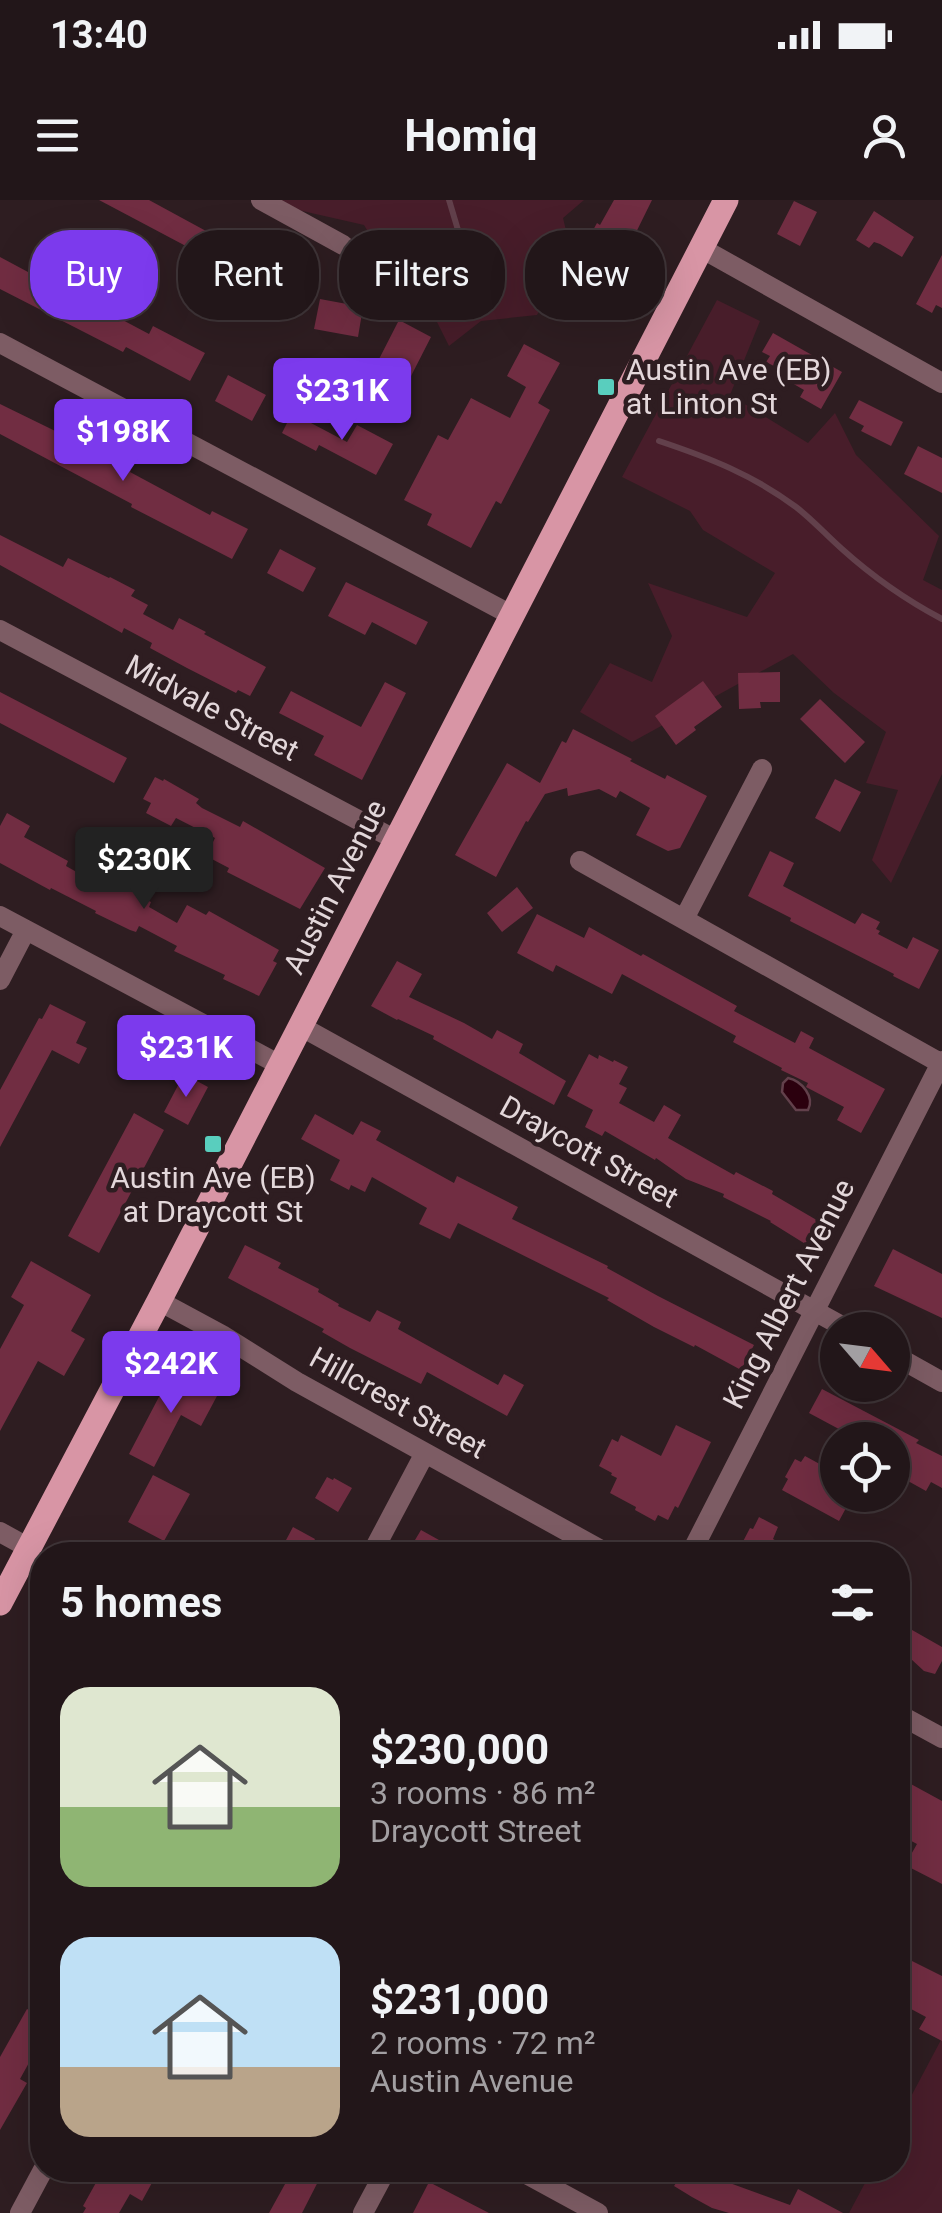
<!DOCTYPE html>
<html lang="en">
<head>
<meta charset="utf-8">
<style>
	:root { --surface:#221619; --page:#2e2326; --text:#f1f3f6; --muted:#a29fa2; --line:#3f3538; --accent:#7c3aed }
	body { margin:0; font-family:Roboto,sans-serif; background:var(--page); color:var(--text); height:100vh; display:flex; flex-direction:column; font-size:38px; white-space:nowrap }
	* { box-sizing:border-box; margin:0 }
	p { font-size:32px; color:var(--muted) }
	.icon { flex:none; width:55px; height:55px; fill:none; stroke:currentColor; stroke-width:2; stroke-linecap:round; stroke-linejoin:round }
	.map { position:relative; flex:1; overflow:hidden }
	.drawer { position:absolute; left:30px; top:1342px; width:880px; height:640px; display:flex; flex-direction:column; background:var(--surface); border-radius:40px; box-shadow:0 10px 40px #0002,0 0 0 2px var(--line) }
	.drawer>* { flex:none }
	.hud { position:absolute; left:30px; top:30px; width:882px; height:90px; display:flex; gap:20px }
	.needle { width:65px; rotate:118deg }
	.fabs { position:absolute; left:820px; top:1112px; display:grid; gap:20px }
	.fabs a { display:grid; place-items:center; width:90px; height:90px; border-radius:50%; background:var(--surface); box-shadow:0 10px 40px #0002,0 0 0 2px var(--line); font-size:50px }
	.price { position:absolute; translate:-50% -85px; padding:0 22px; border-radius:10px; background:var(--accent); color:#fff; font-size:32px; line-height:65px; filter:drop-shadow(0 2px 5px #0008) }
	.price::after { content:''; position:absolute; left:50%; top:60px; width:30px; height:22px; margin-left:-15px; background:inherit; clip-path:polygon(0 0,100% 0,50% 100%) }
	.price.selected { background:#222; color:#fff }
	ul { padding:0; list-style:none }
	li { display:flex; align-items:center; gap:30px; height:250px; padding:0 30px }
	li span { display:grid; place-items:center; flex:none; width:280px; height:200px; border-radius:30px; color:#555 }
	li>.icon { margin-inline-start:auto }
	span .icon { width:120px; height:120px; fill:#fffc; stroke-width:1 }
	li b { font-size:42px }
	h2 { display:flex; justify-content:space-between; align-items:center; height:120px; padding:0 30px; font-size:42px }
	.chip { padding:0 35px; border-radius:40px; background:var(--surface); box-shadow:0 10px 40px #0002,0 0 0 2px var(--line); font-size:35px; line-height:90px }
	.chip.selected { background:var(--accent); color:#fff }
	.status { display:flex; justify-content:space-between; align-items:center; height:70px; padding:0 50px; background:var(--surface); direction:ltr }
	.status svg { height:28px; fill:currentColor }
	header { display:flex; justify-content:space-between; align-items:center; height:130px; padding:0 30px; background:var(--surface); font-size:45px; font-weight:700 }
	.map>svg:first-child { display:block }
</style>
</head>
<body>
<div class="status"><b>13:40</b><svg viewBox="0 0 49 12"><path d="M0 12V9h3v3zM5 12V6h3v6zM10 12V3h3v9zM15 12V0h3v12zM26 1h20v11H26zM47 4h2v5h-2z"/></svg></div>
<header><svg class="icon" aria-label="menu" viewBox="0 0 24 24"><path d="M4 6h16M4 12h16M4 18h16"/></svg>Homiq<svg class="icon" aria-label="person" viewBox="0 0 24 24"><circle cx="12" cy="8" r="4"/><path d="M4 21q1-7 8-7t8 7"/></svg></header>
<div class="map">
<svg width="942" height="2013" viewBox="0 0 942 2013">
	<rect width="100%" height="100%" fill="#2e1d21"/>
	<!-- green -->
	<path fill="#481d2a" d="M281,0H584L563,18L571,51L537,115L481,121L449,146L415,78L387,62L389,57L378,48L364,25L298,10Z
		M717,100L760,121L730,195L808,243L835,213L856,255L939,336L923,380L942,390V574L891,683L872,660L898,590L866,583L886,532L834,493L793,454L632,542L580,512L610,463L652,482L672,436L648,383L747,417L775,373L703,330L690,311L622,277Z
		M942,1838V2013H849L872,1970H898V1921Z"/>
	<!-- water -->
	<path fill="#2b000e" stroke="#62404b" stroke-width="2.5" d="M788,878C802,881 815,897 808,910H796L782,892L783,883Z"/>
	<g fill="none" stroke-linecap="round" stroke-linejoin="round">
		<!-- stream -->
		<path stroke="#62404b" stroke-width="6" d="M449,0L464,50L480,89
			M659,241C710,258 753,275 796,307C813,320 826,335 842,349C872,376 906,400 942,419"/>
	</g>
	<!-- building -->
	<path fill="#712d42" d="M99,0H149L252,56L250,59L296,84L284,106L197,58L199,53Z
		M614,0H652L618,69L612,66L591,106L570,95L592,55L582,50L597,23L600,25Z
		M794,1L817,12L800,46L777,34Z
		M874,11L914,37L902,57L880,44L874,42L869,48L856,40Z
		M942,55V108L936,105L932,113L916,104Z
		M0,57L28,72L31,68L70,88L68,91L149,134L153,126L205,153L190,181L126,147L123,152L0,89Z
		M320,99L363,107L358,137L314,129Z
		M399,120L431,137L409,180L377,163Z
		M773,133L842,172L821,209L800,197L804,190L773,172L776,167L766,162L770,156L762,152Z
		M524,144L560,163L538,203L550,210L501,304L496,301L471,348L427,325L432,314L404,300L438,235L448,240L471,198L510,218L526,187L507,176Z
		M228,175L266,195L252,221L215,201Z
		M859,200L903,222L891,246L861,231L864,226L849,218Z
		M0,204L88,247L131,270L130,272L210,315L212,311L248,329L232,359L131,307L132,304L0,234Z
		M292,213L347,242L357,225L393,244L376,275L319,245L316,251L282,233Z
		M918,246L942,258V293L904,274Z
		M0,335L63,367L68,358L109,378L110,377L135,390L131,396L148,405L143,414L173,430L179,418L206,432L204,434L266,467L250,496L238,490L236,493L187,468L150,448L152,443L124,428L122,433L0,365Z
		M280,349L316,368L303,392L267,373Z
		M346,382L428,422L416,445L372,422L365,435L328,416Z
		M780,472V502H760L761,508L739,509L738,473Z
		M703,481L722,507L694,527L696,530L676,545L655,516Z
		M385,482L406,493L362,580L314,555L324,536L279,513L291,491L361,527Z
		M0,492L127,558L114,583L0,523Z
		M820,499L865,542L845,563L800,519Z
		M573,529L632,559L630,561L665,579L667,575L707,596L680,648L668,651L636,635L650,608L620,591L616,598L599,589L568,596L567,588L545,594L528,622L526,621L496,677L455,655L507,563L540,583L562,541L566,543Z
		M155,577L163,581L164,579L199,599L196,603L202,608L240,627L243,621L325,668L300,709L227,672L229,668L206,656L215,638L176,618L171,626L146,613L151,603L143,599Z
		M835,579L861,592L840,632L815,618Z
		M7,613L30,626L24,637L68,661L66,666L96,683L101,674L123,685L125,681L140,688L139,696L151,702L149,707L177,723L187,705L206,715L209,711L279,750L273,761L277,763L259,796L223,779L225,775L174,751L177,746L139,726L136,732L130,730L95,713L96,711L51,688L50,690L0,663V626Z
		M770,651L794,663L783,686L855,724L862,713L880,722L876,729L880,731L878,734L907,749L913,737L939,750L919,789L893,776L894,774L790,721L791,718L748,696Z
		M517,687L533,708L502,732L487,713Z
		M537,714L584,738L589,727L641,756L643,754L737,806L734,811L795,843L801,831L814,838L809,848L885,889L861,933L837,920L844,907L806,887L808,883L781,870L782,868L733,842L736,836L622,774L612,794L556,765L553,772L517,753Z
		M397,761L422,774L409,797L464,823L492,839L497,830L523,844L519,853L566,881L554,905L433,839L434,836L398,819L397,820L371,806Z
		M50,804L86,822L76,843L87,848L79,864L52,850L0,947V890L39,818L42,819Z
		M589,854L598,859L599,855L613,862L614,860L628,867L619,884L627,888L619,903L654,922L664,905L681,915L668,938L734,975L736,972L773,991L772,994L820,1022L807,1045L770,1022L771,1021L723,997L724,994L686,979L656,958L655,960L605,931L602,936L585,927L593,910L567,896Z
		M184,874L208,887L188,925L164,912Z
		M134,913L164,930L99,1053L68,1036Z
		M315,914L353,935L361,921L381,931L376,940L454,983L457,976L518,1007L512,1019L608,1066L607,1068L658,1096L754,1145L741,1170L695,1145L694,1147L654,1127L607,1100L609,1098L458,1023L450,1039L419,1024L427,1008L372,977L365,992L351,985L349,990L330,980L340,960L301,939Z
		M245,1045L281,1063L278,1068L319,1089L318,1092L339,1104L338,1106L370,1122L377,1110L401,1122L398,1129L498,1185L504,1174L524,1185L507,1216L427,1172L421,1184L350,1148L322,1132L324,1129L228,1078Z
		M893,1049L942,1074V1118L874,1086Z
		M31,1061L91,1095L71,1131L85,1139L64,1176L38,1161L0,1231V1149L24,1105L11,1097Z
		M172,1172L217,1196L201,1226L181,1215L154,1267L129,1254Z
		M822,1189L919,1240L916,1243L942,1256V1288L931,1282L926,1291L908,1281L912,1267L892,1257V1240H867L852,1232L850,1235L809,1213Z
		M676,1225L711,1242L678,1308L675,1306L668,1320L658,1315L655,1321L635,1310L636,1307L610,1293L617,1278L611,1275L612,1273L599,1266L612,1239L618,1242L621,1235L661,1256Z
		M805,1256L838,1274V1295H853L839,1321L782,1290L788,1279L785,1277L795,1259L801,1262Z
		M153,1275L190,1294L164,1341L128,1322Z
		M327,1277L333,1280L334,1278L352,1288L338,1312L315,1298Z
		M759,1317L778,1327L773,1339L802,1355H736L750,1328L753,1329Z
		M293,1327L315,1339L307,1355H278Z
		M421,1330L466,1355H406Z
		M898,1422L942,1447V1461L935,1474L924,1471L898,1447Z
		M898,1581L907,1586L909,1583L942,1601V1684L905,1665L917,1644L898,1634Z
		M898,1754L942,1776V1841L919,1829L926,1817L898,1802Z
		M27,1809L42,1817V1853L36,1850L20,1879L27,1883L0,1930V1857Z
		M103,1970H159L142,2001L130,1994L119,2013H83L86,2008L83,2006Z
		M297,1970H324L302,2013H269L290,1975L293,1977Z
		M652,1970H704L727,1982L790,2005L798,1989L843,2013H729L712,2008L692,1997L674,1986L676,1983Z
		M429,1982L489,2013H413Z"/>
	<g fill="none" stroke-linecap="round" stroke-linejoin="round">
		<!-- minor -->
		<path stroke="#7d5c64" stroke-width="20" d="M261,0L343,45
			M701,48L942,183
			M0,143L513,416
			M0,430L396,640
			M580,661L942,864
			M0,716L280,865
			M684,719L762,569
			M0,780L26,730
			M300,826L849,1130
			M159,1101L222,1135L297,1182L610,1355
			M892,1154L942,1182
			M0,1332L29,1348
			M371,1355L425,1253
			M690,1355L942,861
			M898,1514L942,1538
			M519,1970L598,2013
			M20,2013L43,1970
			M363,2013L386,1970"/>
		<!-- major -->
		<path stroke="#d895a5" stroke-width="25" d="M0,1403L159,1101L726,0"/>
	</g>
	<!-- markers -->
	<g fill="#59cebe" stroke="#2e1d21" stroke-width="4">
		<rect x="596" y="177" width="20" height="20" rx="5"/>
		<rect x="203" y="934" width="20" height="20" rx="5"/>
	</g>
	<g text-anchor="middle" stroke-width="9" stroke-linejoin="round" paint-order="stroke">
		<!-- poi labels -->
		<g font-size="30" fill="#e3d7da" stroke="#2e1d21" text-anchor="start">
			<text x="626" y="180">Austin Ave (EB)<tspan x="626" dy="34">at Linton St</tspan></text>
			<text x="213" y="988" text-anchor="middle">Austin Ave (EB)<tspan x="213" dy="34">at Draycott St</tspan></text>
		</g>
		<!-- street labels -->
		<g font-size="30" fill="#e3d7da" stroke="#2e1d21">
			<text transform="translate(212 508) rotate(28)" y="10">Midvale Street</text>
			<text transform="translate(335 687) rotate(-63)" y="10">Austin Avenue</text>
			<text transform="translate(589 952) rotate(29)" y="10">Draycott Street</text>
			<text transform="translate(789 1094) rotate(-63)" y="10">King Albert Avenue</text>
			<text transform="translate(398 1203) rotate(29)" y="10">Hillcrest Street</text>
		</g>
	</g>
</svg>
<div class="fabs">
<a><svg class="needle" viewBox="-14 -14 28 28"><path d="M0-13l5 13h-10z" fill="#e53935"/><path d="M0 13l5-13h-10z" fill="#a29fa2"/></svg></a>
<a><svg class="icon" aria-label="locate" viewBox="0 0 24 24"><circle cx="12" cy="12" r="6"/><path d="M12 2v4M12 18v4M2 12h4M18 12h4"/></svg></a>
</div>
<b class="price" style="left:342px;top:243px">$231K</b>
<b class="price" style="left:123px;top:284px">$198K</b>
<b class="price selected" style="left:144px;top:712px">$230K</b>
<b class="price" style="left:186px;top:900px">$231K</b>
<b class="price" style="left:171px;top:1216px">$242K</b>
<div class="hud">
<a class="chip selected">Buy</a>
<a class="chip">Rent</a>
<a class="chip">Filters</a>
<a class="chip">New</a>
</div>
<section class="drawer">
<h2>5 homes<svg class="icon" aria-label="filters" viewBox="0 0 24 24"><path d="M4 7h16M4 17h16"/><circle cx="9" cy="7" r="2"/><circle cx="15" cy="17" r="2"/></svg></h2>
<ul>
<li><span style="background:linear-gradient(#dfe7d0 60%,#8fb573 0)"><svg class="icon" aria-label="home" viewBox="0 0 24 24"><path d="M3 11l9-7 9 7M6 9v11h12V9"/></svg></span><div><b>$230,000</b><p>3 rooms · 86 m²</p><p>Draycott Street</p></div></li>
<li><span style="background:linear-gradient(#bfe0f5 65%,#b9a48a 0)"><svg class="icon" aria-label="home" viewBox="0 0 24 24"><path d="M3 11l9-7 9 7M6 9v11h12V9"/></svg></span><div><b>$231,000</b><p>2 rooms · 72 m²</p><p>Austin Avenue</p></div></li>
</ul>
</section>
</div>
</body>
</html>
